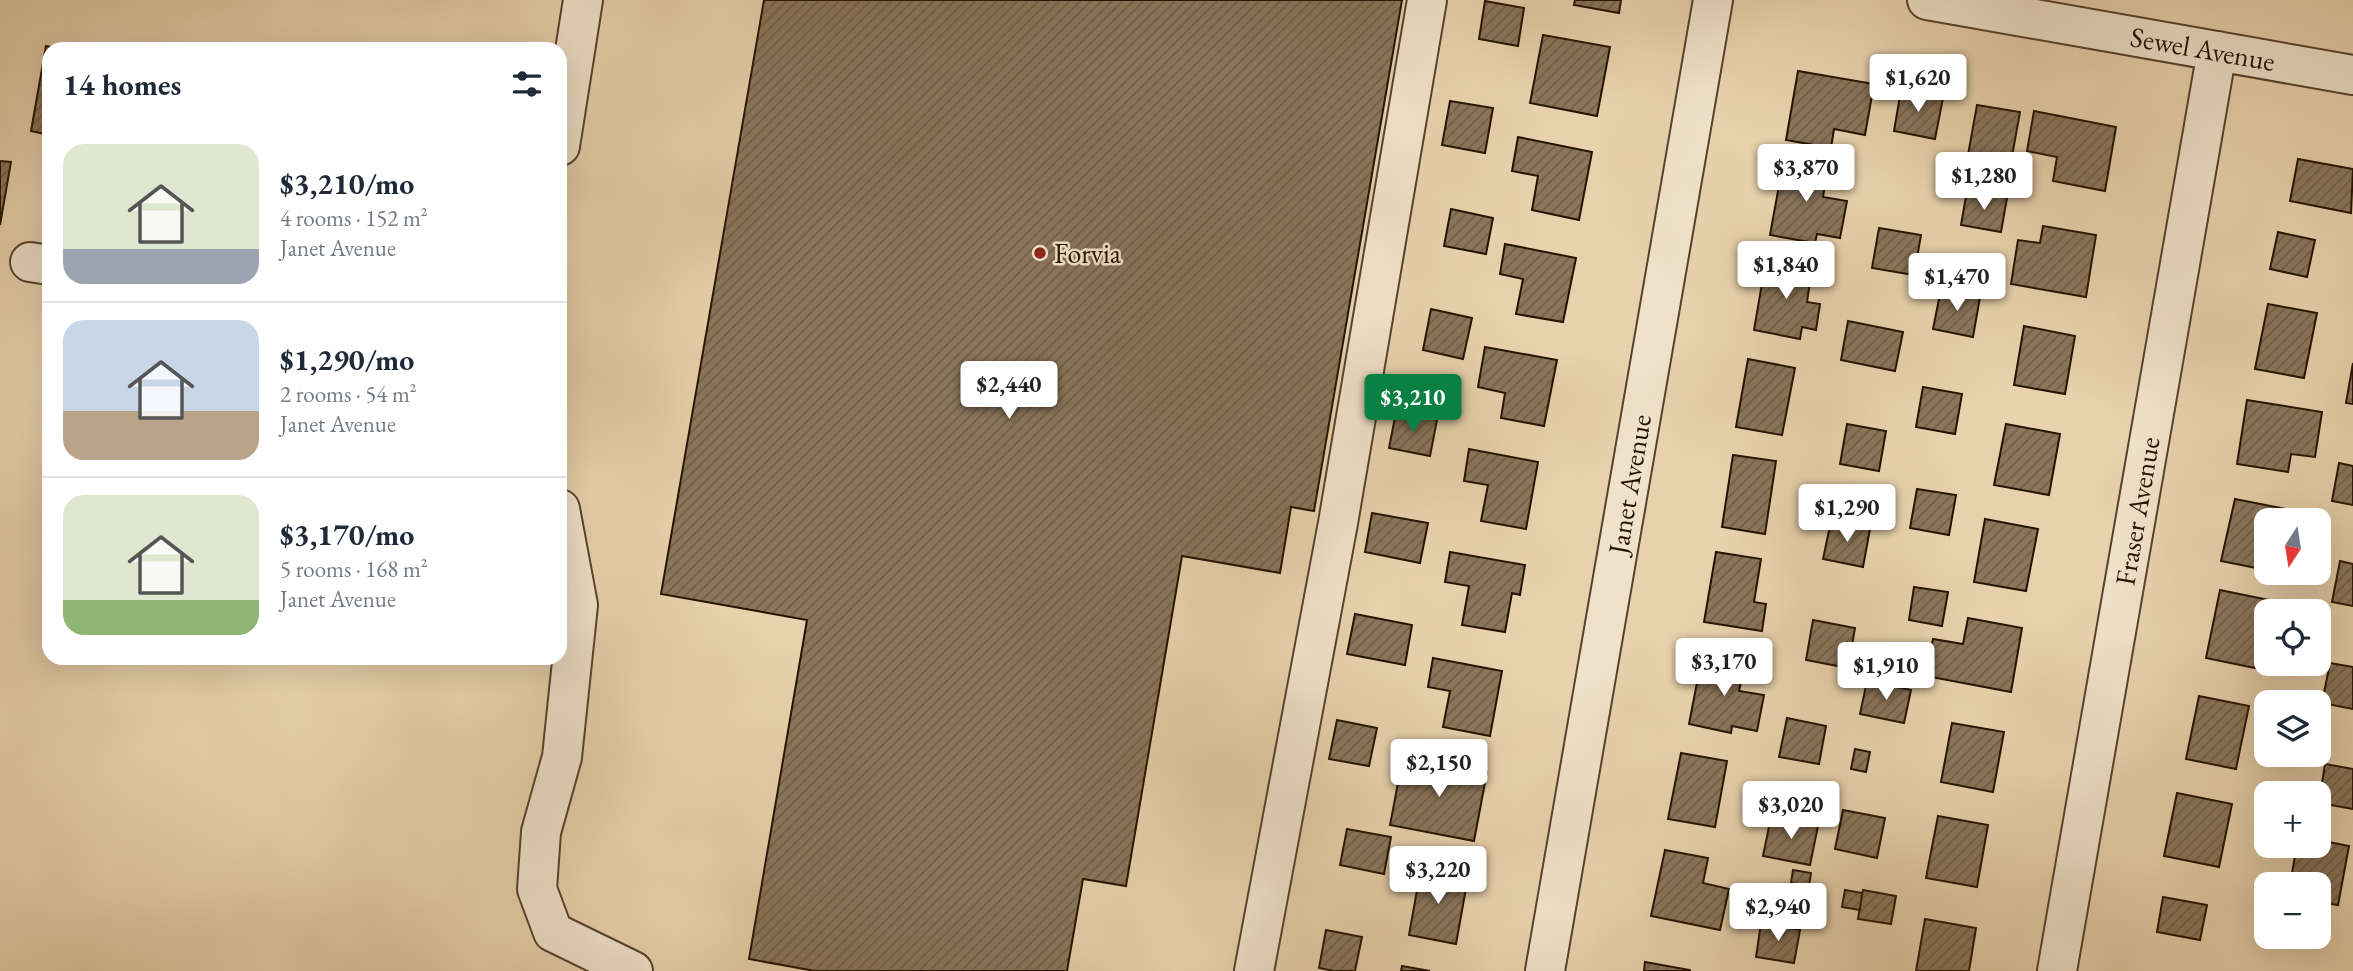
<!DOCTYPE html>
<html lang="en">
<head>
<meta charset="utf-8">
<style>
	:root { --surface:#fff; --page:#f6f6f7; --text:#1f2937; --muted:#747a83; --line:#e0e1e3; --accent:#0b8043 }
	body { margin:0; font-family:"EB Garamond",serif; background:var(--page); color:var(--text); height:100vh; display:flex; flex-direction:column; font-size:26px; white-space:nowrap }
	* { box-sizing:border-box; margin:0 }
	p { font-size:23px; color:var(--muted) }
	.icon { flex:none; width:38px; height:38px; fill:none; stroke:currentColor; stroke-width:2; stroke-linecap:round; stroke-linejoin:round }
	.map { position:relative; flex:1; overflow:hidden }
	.drawer { position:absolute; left:42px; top:42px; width:525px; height:623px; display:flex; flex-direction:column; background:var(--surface); border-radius:21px; box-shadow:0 7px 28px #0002 }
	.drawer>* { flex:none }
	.needle { width:46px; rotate:192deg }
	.fabs { position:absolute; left:2254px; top:508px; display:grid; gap:14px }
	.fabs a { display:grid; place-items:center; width:77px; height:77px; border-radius:14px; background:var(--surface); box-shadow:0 7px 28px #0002; font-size:35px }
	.price { position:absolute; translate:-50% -60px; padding:0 16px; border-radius:7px; background:#fff; color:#222; font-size:23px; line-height:46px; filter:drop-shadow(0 2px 4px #0008) }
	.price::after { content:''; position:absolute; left:50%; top:42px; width:21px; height:16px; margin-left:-10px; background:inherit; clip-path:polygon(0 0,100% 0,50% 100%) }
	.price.active { background:var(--accent); color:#fff }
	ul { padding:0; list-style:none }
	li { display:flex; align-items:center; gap:21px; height:175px; padding:0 21px }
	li+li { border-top:2px solid var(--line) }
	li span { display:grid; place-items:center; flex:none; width:196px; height:140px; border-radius:21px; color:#555 }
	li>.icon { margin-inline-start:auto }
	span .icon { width:84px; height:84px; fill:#fffc; stroke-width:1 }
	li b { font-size:30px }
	h2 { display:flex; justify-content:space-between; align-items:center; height:84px; padding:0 21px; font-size:30px }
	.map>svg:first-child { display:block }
</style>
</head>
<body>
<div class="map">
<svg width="2353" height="971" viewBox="0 0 2353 971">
	<defs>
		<pattern id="building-hatch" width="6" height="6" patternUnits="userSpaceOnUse" patternTransform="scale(1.75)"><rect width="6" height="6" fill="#8a765b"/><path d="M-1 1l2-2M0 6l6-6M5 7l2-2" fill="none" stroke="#715f49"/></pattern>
	</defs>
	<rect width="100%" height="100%" fill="#e8d2ad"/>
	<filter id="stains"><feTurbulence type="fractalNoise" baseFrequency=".00286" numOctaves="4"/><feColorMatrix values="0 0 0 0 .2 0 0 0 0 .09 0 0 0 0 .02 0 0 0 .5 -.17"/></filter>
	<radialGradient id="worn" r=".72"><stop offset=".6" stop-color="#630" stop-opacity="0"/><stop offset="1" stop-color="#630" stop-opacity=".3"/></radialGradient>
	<!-- building -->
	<path fill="url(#building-hatch)" stroke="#251203" stroke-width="2" d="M764,0H1402L1314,511L1291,507L1280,573L1182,556L1126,886L1083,879L1067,971H815L749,959L807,620L661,594Z
		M1575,0H1621L1619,13L1574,5Z
		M1485,1L1524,8L1518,46L1479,39Z
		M1543,35L1610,47L1597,116L1530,103Z
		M46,46L63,49H49V135L31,131Z
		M1798,71L1874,84L1865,135L1834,129L1831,148L1786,140Z
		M1901,90L1943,98L1935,139L1894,131Z
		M1450,101L1493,108L1485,153L1442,145Z
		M1977,105L2020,112L2009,173L1966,166Z
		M2034,111L2116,127L2105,191L2053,181L2057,157L2027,151Z
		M1518,137L1592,152L1579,220L1532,210L1538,176L1512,171Z
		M1784,158L1828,165L1823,197L1847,201L1840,238L1817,234L1815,243L1770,235Z
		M2298,159L2353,169L2351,213L2290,201Z
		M0,161L11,162L0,225Z
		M1967,191L2007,198L2001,232L1961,225Z
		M1451,209L1493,218L1486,254L1444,246Z
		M2043,226L2096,235L2086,297L2011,284L2018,240L2040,243Z
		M1879,228L1921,235L1914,275L1872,268Z
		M2278,232L2315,240L2307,277L2270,269Z
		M1505,244L1576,258L1563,322L1516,314L1523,279L1500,274Z
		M1766,260L1812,269L1807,302L1820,304L1816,330L1802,327L1800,339L1754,330Z
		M1941,289L1980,297L1973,337L1933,329Z
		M2268,304L2317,313L2304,378L2255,369Z
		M1431,309L1472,318L1463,359L1423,350Z
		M1848,321L1903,332L1895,371L1841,360Z
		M2024,326L2075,336L2065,394L2014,385Z
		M1485,347L1557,360L1544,426L1501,418L1505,393L1478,387Z
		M1748,359L1795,368L1782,435L1736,427Z
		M2353,363V404L2346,403Z
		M1923,387L1962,394L1955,434L1916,427Z
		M2247,400L2322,412L2315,457L2291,454L2288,472L2237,464Z
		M1396,412L1437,420L1430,456L1389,448Z
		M1847,424L1886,431L1879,471L1840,464Z
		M2006,424L2060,434L2049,495L1994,485Z
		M1469,449L1538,462L1526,529L1481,521L1488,485L1464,481Z
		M1733,455L1776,461L1765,534L1722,527Z
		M2339,463L2353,466V505L2332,501Z
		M1917,489L1956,495L1949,535L1910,528Z
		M2235,499L2286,509L2283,520H2266V570L2221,561Z
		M1372,513L1428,523L1420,563L1365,552Z
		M1985,519L2038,529L2026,591L1974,582Z
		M1831,521L1870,529L1863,567L1823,559Z
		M1450,552L1525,565L1520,595L1512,593L1505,632L1462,625L1469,586L1445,582Z
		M1716,552L1761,559L1754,602L1766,604L1762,631L1704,622Z
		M2340,561L2353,564V606L2332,602Z
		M1914,587L1948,592L1942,626L1909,620Z
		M2220,590L2269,600L2255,668L2206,658Z
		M1355,614L1412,625L1405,665L1347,654Z
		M1968,618L2022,628L2011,692L1926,676L1933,639L1963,644Z
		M1813,620L1855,628L1848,668L1806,660Z
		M1702,657L1745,665L1739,691L1764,695L1757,731L1732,726L1731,733L1689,724Z
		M1433,658L1502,671L1490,736L1443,727L1450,691L1428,687Z
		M2330,663L2353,667V709L2322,703Z
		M1867,681L1911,690L1904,723L1860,714Z
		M2199,696L2249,706L2236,769L2186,759Z
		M1787,718L1826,726L1819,764L1779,757Z
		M1337,720L1377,728L1369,766L1329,759Z
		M1952,723L2004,732L1993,792L1941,782Z
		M1855,749L1870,752L1866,772L1851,769Z
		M1681,753L1727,761L1715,827L1668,819Z
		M1403,757L1487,772L1474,841L1390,825Z
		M2325,764L2353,769V809L2319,803Z
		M2177,793L2232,804L2219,867L2164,856Z
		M1843,810L1885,818L1877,858L1835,849Z
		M1938,816L1988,825L1977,887L1926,878Z
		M1771,817L1818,826L1810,865L1763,856Z
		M1347,829L1391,837L1384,874L1340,865Z
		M2319,840L2349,846L2338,905L2319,902V884H2290L2297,845H2319Z
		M1665,850L1708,858L1703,883L1729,889L1720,930L1651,916Z
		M1421,868L1468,877L1456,944L1409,935Z
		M1793,870L1811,873L1809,886L1791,883Z
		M1845,890L1862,893L1860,910L1842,907Z
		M1863,890L1896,896L1891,924L1858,919Z
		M2163,897L2207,905L2200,940L2157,932Z
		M1925,919L1976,928L1969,971H1916Z
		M1761,923L1800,930L1794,963L1756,957Z
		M1326,930L1362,937L1355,971H1334L1319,968Z
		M1645,962L1690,970V971H1644Z
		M1402,966L1430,971H1401Z"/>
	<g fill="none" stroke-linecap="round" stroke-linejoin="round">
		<!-- minor casing -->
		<g stroke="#56422e" stroke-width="42">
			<g id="minor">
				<path id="s1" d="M1927,0L2353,75"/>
				<path d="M560,146L583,0"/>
				<path d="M30,262L49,265"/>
				<path d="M560,509L578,605L562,757L541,832L537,889L553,932L633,971"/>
				<path d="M1254,971L1338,523L1427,0"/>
				<path id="s2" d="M1545,971L1713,0"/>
				<path id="s3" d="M2057,971L2217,51"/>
			</g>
		</g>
		<!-- minor -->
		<use href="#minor" stroke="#f0e2ca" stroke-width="38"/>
	</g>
	<!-- markers -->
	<circle fill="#8f2418" stroke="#f0e2ca" stroke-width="2.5" cx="1040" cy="253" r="7"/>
	<g text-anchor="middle" stroke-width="5" stroke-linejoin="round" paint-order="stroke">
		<!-- street labels -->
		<g font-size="28" fill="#251203" stroke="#f0e2ca">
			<text dy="10" stroke="none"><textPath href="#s1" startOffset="280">Sewel Avenue</textPath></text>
			<text dy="10" stroke="none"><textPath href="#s2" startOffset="494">Janet Avenue</textPath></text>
			<text dy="10" stroke="none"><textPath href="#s3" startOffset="467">Fraser Avenue</textPath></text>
		</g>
		<!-- poi labels -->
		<g font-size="28" fill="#251203" stroke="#f0e2ca" text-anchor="start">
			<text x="1054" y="263">Forvia</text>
		</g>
	</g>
	<rect width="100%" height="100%" filter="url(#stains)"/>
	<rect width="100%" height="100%" fill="url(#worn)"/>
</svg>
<div class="fabs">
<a><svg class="needle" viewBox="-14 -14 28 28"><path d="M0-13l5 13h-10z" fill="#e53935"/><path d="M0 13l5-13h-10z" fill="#747a83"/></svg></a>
<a><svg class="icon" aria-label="locate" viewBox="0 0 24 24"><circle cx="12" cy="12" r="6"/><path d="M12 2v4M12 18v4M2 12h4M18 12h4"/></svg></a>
<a><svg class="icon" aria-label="layers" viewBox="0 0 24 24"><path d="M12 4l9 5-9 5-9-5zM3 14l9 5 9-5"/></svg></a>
<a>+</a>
<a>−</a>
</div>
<b class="price" style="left:1918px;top:114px">$1,620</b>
<b class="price" style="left:1806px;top:204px">$3,870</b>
<b class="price" style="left:1984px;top:212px">$1,280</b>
<b class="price" style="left:1786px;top:301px">$1,840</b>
<b class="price" style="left:1957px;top:313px">$1,470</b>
<b class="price" style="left:1009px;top:421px">$2,440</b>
<b class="price active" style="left:1413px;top:434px">$3,210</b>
<b class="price" style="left:1847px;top:544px">$1,290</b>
<b class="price" style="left:1724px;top:698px">$3,170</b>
<b class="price" style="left:1886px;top:702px">$1,910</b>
<b class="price" style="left:1439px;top:799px">$2,150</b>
<b class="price" style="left:1791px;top:841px">$3,020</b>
<b class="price" style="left:1438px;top:906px">$3,220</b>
<b class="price" style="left:1778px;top:943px">$2,940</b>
<section class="drawer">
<h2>14 homes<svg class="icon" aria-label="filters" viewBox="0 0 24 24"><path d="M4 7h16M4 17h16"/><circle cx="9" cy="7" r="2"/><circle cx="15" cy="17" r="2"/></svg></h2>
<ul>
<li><span style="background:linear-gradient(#dfe7d0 75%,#9aa5b1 0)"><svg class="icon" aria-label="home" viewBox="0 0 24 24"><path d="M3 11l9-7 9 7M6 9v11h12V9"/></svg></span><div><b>$3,210/mo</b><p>4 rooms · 152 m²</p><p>Janet Avenue</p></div></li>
<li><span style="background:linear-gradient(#c9d6e8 65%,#b9a48a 0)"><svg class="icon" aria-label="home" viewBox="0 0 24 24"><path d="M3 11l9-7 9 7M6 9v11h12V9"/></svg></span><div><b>$1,290/mo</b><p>2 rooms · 54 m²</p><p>Janet Avenue</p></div></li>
<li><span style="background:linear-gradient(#dfe7d0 75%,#8fb573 0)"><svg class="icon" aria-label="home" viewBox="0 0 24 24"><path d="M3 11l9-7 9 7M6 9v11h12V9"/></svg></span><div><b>$3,170/mo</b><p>5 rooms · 168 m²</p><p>Janet Avenue</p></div></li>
</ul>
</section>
</div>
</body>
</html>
